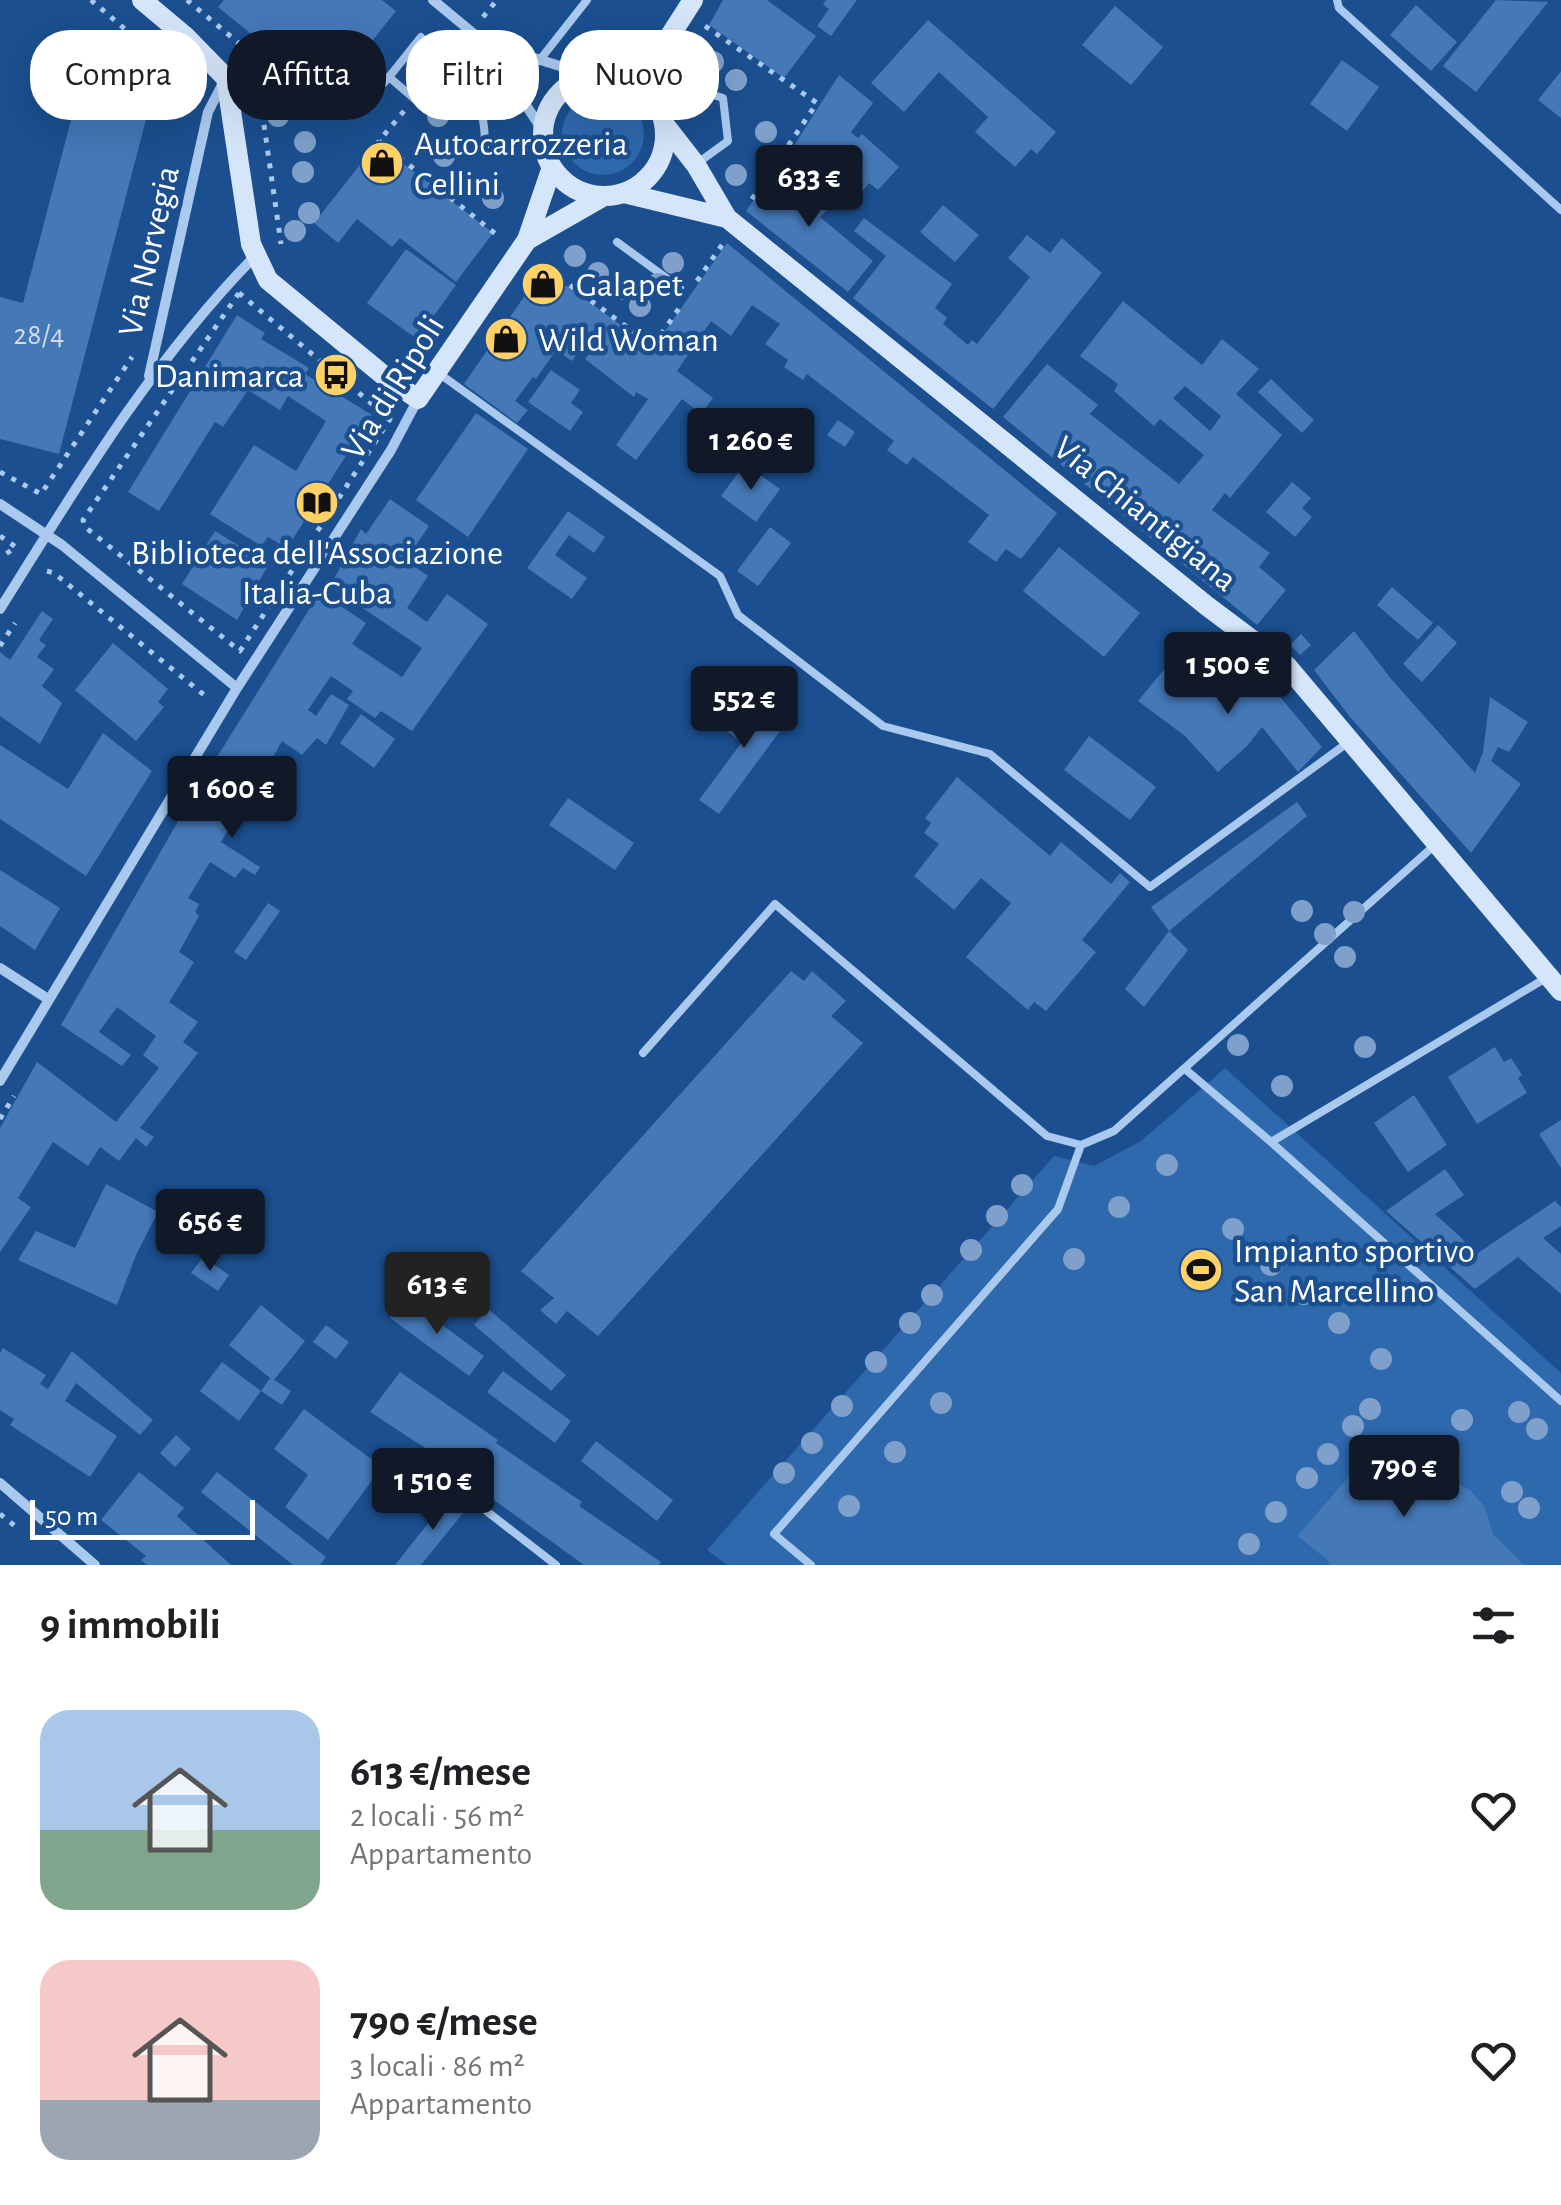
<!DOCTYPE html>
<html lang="it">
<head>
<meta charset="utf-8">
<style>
	:root { --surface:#fff; --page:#f2f2f2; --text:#202124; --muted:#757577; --accent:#111827 }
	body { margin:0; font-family:"Alegreya Sans",sans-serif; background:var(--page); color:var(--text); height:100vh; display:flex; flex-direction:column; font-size:38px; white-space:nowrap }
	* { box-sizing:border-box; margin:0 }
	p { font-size:32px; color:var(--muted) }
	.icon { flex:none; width:55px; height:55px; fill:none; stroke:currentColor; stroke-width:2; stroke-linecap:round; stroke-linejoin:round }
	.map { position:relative; height:1565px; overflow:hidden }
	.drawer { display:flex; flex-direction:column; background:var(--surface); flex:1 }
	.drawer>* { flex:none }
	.top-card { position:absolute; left:30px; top:30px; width:1000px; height:90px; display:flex; gap:20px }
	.scale { position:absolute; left:30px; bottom:25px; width:225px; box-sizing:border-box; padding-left:10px; border:5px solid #fff; border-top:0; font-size:28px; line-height:35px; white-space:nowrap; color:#fff; -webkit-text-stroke:8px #1b4f8f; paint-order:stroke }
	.price { position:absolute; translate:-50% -85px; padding:0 22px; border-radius:10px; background:var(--accent); color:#fff; font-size:32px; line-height:65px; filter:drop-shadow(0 2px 5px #0008) }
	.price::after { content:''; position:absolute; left:50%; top:60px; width:30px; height:22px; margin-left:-15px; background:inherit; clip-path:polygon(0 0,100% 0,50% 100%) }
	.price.selected { background:#222; color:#fff }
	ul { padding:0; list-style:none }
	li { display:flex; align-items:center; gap:30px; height:250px; padding:0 40px }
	li span { display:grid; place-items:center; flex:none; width:280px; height:200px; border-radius:30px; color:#555 }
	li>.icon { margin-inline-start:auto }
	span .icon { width:120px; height:120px; fill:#fffc; stroke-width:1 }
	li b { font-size:42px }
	h2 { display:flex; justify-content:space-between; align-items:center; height:120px; padding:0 40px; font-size:42px }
	.chip { padding:0 35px; border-radius:40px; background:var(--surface); box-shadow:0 10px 40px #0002; font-size:35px; line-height:90px }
	.chip.selected { background:var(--accent); color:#fff }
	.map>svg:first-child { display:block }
</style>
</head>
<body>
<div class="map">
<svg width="1561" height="1565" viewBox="0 0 1561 1565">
	<rect width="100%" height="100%" fill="#1b4f8f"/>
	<!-- green -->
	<path fill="#2e69ad" d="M562 134a41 41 0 1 1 82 0a41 41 0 1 1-82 0Z
		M1225,1068L1561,1373V1565H727L707,1550L1054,1156L1094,1166L1141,1141Z"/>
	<!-- building -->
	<path fill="#4478b7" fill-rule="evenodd" d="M224,0H382L396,11L321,105L270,64L277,55L218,7Z
		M723,0H767L816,36L784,78L709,25Z
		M826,0H857L831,36L817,26L829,9L823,4Z
		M1496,0L1548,2L1476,92L1443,66Z
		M1416,5L1457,42L1431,71L1390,35Z
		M1115,6L1163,47L1131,85L1082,45Z
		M928,20L1056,132L1037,154L1031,149L1015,167L975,132L988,117L939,72L904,112L871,83Z
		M87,59L157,77L59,454L0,439V297L23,303Z
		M1342,60L1379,87L1347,131L1310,104Z
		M1561,71V118L1538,100Z
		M839,75L873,103L851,132L858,138L862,134L899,167L878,190L869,183L850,206L788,155Z
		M377,143L493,233L456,282L400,238L392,247L357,219L338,243L314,223Z
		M772,174L796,190L804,181L832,205L820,217L873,261L848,292L746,211Z
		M943,205L979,235L955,262L920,232Z
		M864,218L952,284L935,308L947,318L943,324L968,345L972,340L977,344L1030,277L1008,258L1027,235L1050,253L1062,238L1102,273L993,409L853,298L886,256L854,231Z
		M727,243L1057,513L1021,559L1006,549L996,562L968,542L989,515L913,457L907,465L887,450L894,441L807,374L803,380L784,367L788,360L765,344L780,324L752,305L731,336L711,321L677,371L713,398L701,414L682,399L636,460L616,445L648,399L636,392L634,397L585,359L594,348L586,342L572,361L556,350L536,379L533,377L515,401L528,410L517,423L464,384L543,269L653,348Z
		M406,249L456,285L417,339L367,303Z
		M1123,301L1202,365L1222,339L1259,369L1236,394L1282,435L1230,498L1225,493L1212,510L1270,553L1259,567L1286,590L1257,625L1003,417L1047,364L1098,405L1090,414L1179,484L1204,455L1160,419L1154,426L1114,391L1118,384L1080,356ZM1185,386L1221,416L1210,431L1173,398Z
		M237,315L265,333L261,339L309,368L305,374L372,415L287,548L268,537L261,546L210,514L254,445L296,471L326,421L288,396L280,410L248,390L223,427L215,422L159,511L128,492Z
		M551,370L580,390L571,403L583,412L570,431L528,402Z
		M1271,379L1314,420L1302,433L1258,392Z
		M476,413L528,449L468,537L416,500Z
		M838,420L855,432L845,447L827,435Z
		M745,464L780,489L756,522L721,496Z
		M1292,482L1311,498L1302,508L1312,517L1295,537L1266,512Z
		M390,499L429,526L406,560L428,576L407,608L427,622L447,594L488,624L412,731L381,711L375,718L347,699L353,691L331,676L308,710L316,716L331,694L349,705L326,745L317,738L302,755L282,741L237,824L233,822L221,842L260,867L255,875L243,868L235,878L210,862L188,898L199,904L195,912L199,916L179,952L194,962L169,1002L198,1022L183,1042L198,1053L140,1128L154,1137L146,1147L136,1138L119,1161L100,1147L88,1166L53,1142L18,1198L31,1207L0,1252V1128L37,1062L116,1122L159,1068L143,1055L156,1036L117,1007L99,1032L131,1055L122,1066L61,1025L192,797L320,592L366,623L352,644L402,677L422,648L330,586L361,529L366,534Z
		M568,511L605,537L594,553L569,535L555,555L587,578L572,599L527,568Z
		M770,527L791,543L758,586L737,571Z
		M215,531L269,564L237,620L182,584Z
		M1059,547L1140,613L1104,657L1023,591Z
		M1392,587L1433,623L1418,640L1377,605Z
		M42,611L53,619L39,640L46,645L37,657L54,669L42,686L62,703L40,744L0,716V652L10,660Z
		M1438,625L1457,643L1422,682L1403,664Z
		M1354,631L1392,680L1475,773L1483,752L1490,697L1528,722L1509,752L1498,747L1491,761L1521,784L1471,853L1350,717L1314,670Z
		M1301,634L1311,645L1300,655L1290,645Z
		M113,643L168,689L158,702L164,707L136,741L75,690Z
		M1171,661L1193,680L1203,668L1228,699L1255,674L1276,692L1322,747L1298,772L1262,727L1247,746L1218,772L1185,736L1138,701Z
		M756,696L788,720L719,814L699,800L742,742L721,727L731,715L738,720Z
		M708,698L716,703L707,718L699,712Z
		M361,714L395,739L374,768L340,743Z
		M103,733L152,771L86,876L0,819V745L68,789Z
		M1089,736L1156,787L1130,820L1064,770Z
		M957,777L1050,856L1061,842L1111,884L1120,873L1130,882L1082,940L1096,952L1046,1011L1034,1002L1028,1010L966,957L1011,903L981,878L954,910L914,876L939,844L924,833L931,823L925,818Z
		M568,798L634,843L615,870L549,825Z
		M1297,802L1307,816L1169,931L1188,950L1144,1007L1125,989L1169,931L1151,907Z
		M0,870L60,908L35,950L0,926Z
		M268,903L280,911L246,960L234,952Z
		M791,971L804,981L812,971L846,1001L831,1016L863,1043L598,1336L567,1311L556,1324L540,1310L554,1298L521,1271Z
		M1495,1047L1504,1062L1511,1058L1522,1075L1518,1078L1527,1093L1477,1124L1448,1077Z
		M1414,1095L1447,1145L1408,1172L1374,1123Z
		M1561,1120V1168L1539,1134Z
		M1445,1169L1464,1195L1435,1214L1478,1253L1555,1201L1561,1207V1226L1543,1238L1561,1254V1294L1518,1257L1475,1289L1386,1211Z
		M106,1184L158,1212L136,1255L117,1305L18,1260L36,1231L75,1248Z
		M218,1201L251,1218L242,1235L209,1218Z
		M203,1257L229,1275L218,1291L191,1273Z
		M405,1297L484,1356L469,1376L390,1318Z
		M261,1305L305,1341L274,1380L291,1391L282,1405L261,1391L270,1378L229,1345Z
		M488,1309L566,1375L551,1391L474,1325Z
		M326,1325L349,1342L336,1359L313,1342Z
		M3,1348L46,1375L40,1384L48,1389L72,1351L153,1420L140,1435L76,1383L65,1401L117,1436L90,1477L10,1425L14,1419L0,1410V1353Z
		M222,1362L261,1391L239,1421L200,1391Z
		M503,1371L571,1421L555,1443L487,1392Z
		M400,1372L498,1440L496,1443L582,1502L579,1506L661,1562L659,1565H584L465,1479L468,1476L370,1412Z
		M304,1409L382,1467L328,1540L285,1507L308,1475L274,1449Z
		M176,1435L191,1449L175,1467L160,1453Z
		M1381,1440L1417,1470L1444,1476L1470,1490L1485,1507L1493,1534L1524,1565H1330L1328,1560L1297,1536Z
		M596,1441L673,1500L657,1521L581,1461Z
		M139,1472L184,1508L177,1516L231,1565H147L141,1560L146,1556L101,1520Z
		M217,1472L326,1557L320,1565H293L201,1492Z
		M451,1494L467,1508L421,1565H395Z"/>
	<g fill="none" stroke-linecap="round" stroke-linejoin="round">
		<!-- path -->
		<path stroke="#a9c9ee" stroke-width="5" stroke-dasharray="5 8" stroke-linecap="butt" d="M91,0L196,90
			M187,0L247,50L255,62L281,244
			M483,17L497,0
			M705,26L817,103L748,205
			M404,111L379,141L497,235L495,238
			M540,269L542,265L653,346L680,307
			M697,281L722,245
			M239,293L390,419L240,651L85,527L83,520Z
			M0,472L41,494L132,357
			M0,536L16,547L0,558
			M47,571L54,573L209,699
			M0,646L15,623
			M0,1119L14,1096
			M0,1514L15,1526"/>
		<!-- lane -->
		<path stroke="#a9c9ee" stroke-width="8" d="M1337,0L1339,8L1561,210
			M421,37L389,77L425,108
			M539,61L587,0
			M451,74C481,98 485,111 485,149
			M655,100L694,89L723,98L728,141L699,162
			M368,101L389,77
			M617,242L680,288
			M437,372L720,576L738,615L883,726L990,754L1150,887L1350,741
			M643,1053L775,904L1047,1136L1081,1145L1114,1131L1436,844
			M1185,1069L1271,1142L1561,1401
			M1271,1142L1546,978
			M449,1482L556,1565
			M811,1565L774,1534L1058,1209L1081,1145"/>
		<!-- street -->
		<path stroke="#a9c9ee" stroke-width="10" d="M433,0L485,43L543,131
			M485,43L589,75
			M149,376L208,112L223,83
			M0,504L62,545L237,688
			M0,609C77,486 152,361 255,256
			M0,968L48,999
			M0,1081L237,688L391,450L418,399
			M0,1483L95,1565"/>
		<!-- secondary -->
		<path stroke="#d6e6fa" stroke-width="20" d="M142,0L186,37L226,78L251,244L268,280L388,379L418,399L527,240L552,167
			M543 135a61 61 0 1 1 122 0a61 61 0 1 1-122 0Z
			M639,84L693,0
			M664,124L696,165L727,218L1207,606L1287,666L1561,991
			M624,193L727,218
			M527,240L604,196"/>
	</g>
	<!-- trees -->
	<g fill="#7ea0ca">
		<circle cx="713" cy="62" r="11"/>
		<circle cx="736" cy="80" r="11"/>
		<circle cx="275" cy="93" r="11"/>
		<circle cx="457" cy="94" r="11"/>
		<circle cx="302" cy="109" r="11"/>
		<circle cx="278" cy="116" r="11"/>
		<circle cx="438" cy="116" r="11"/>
		<circle cx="766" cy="132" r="11"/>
		<circle cx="305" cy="142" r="11"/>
		<circle cx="444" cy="156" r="11"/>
		<circle cx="303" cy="172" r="11"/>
		<circle cx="736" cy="175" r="11"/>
		<circle cx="493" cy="198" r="11"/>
		<circle cx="309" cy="213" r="11"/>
		<circle cx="295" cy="231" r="11"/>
		<circle cx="575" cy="256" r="11"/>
		<circle cx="673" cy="263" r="11"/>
		<circle cx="598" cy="273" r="11"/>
		<circle cx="658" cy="284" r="11"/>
		<circle cx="620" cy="289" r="11"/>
		<circle cx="640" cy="306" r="11"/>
		<circle cx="1302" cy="911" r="11"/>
		<circle cx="1354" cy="912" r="11"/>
		<circle cx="1325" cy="934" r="11"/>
		<circle cx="1345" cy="957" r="11"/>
		<circle cx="1238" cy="1045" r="11"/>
		<circle cx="1365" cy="1047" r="11"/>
		<circle cx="1282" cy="1086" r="11"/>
		<circle cx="1167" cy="1165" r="11"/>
		<circle cx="1022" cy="1185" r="11"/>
		<circle cx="1119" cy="1207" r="11"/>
		<circle cx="997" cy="1216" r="11"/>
		<circle cx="1233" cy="1229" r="11"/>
		<circle cx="971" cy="1250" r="11"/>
		<circle cx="1074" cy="1259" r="11"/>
		<circle cx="1271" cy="1265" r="11"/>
		<circle cx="1304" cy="1294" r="11"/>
		<circle cx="932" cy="1295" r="11"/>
		<circle cx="910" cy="1323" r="11"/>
		<circle cx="1339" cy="1323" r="11"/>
		<circle cx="1381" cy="1359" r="11"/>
		<circle cx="876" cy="1362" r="11"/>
		<circle cx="941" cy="1403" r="11"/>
		<circle cx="842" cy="1406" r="11"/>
		<circle cx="1370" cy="1409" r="11"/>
		<circle cx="1519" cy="1412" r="11"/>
		<circle cx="1462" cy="1420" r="11"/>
		<circle cx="1353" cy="1426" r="11"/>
		<circle cx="1537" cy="1429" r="11"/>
		<circle cx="812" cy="1443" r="11"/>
		<circle cx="895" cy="1452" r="11"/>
		<circle cx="1328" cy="1454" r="11"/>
		<circle cx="784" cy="1473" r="11"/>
		<circle cx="1307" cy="1478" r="11"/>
		<circle cx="1512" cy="1492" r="11"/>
		<circle cx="849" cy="1506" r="11"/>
		<circle cx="1529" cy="1508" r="11"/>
		<circle cx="1276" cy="1512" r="11"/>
		<circle cx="1249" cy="1544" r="11"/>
	</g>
	<!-- icons -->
	<defs>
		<g id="shop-disc" transform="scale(2.25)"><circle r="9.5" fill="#ffd166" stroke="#1b4f8f"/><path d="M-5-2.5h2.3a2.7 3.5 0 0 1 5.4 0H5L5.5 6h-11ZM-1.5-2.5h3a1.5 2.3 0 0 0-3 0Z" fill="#111"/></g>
		<g id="bus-disc" transform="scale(2.25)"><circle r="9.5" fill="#ffd166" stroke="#1b4f8f"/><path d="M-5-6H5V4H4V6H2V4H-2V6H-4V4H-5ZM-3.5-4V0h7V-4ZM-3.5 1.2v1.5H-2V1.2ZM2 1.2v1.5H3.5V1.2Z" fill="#111"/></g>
		<g id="library-disc" transform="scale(2.25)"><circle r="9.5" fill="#ffd166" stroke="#1b4f8f"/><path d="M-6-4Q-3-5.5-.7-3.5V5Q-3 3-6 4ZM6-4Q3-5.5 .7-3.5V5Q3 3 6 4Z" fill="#111"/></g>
		<g id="stadium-disc" transform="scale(2.25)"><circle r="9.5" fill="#ffd166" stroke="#1b4f8f"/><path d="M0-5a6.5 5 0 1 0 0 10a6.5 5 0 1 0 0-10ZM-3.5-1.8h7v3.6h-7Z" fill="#111"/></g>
	</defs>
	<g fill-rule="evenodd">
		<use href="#shop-disc" x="382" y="163"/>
		<use href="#shop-disc" x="543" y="284"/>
		<use href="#shop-disc" x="506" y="339"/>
		<use href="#bus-disc" x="336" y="375"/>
		<use href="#library-disc" x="317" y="503"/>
		<use href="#stadium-disc" x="1201" y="1270"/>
	</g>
	<g text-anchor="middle" stroke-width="9" stroke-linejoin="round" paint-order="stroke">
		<!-- number labels -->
		<g font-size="30" fill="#d0dded">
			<text x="39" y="344">28/4</text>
		</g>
		<!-- poi labels -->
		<g font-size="35" fill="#fff" stroke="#1b4f8f" text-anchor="start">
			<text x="414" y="155">Autocarrozzeria<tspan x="414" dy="40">Cellini</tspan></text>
			<text x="576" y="296">Galapet</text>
			<text x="538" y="351">Wild Woman</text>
			<text x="304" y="387" text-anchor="end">Danimarca</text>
			<text x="317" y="564" text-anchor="middle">Biblioteca dell'Associazione<tspan x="317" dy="40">Italia-Cuba</tspan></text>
			<text x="1234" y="1262">Impianto sportivo<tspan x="1234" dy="40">San Marcellino</tspan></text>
		</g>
		<!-- street labels -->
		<g font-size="35" fill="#fff" stroke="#1b4f8f">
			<text transform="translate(148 251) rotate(-77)" y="12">Via Norvegia</text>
			<text transform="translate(392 387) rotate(-58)" y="12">Via di Ripoli</text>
			<text transform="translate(1146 513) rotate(39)" y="12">Via Chiantigiana</text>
		</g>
	</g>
</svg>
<div class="scale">50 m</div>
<b class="price" style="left:809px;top:230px">633 €</b>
<b class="price" style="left:751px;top:493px">1 260 €</b>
<b class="price" style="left:1228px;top:717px">1 500 €</b>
<b class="price" style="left:744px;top:751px">552 €</b>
<b class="price" style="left:232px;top:841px">1 600 €</b>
<b class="price" style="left:210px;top:1274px">656 €</b>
<b class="price selected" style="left:437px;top:1337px">613 €</b>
<b class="price" style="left:1404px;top:1520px">790 €</b>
<b class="price" style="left:433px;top:1533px">1 510 €</b>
<div class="top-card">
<a class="chip">Compra</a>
<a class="chip selected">Affitta</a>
<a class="chip">Filtri</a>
<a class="chip">Nuovo</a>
</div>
</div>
<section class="drawer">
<h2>9 immobili<svg class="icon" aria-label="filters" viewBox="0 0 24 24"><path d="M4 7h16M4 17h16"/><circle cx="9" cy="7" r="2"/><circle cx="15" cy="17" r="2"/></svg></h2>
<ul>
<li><span style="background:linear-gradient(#a9c7e8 60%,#7fa58c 0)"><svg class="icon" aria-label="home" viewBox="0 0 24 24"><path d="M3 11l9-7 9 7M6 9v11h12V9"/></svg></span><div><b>613 €/mese</b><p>2 locali · 56 m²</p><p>Appartamento</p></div><svg class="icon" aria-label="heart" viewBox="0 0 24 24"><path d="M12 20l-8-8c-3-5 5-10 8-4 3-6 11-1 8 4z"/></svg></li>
<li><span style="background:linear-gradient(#f6c9c9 70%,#9aa5b1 0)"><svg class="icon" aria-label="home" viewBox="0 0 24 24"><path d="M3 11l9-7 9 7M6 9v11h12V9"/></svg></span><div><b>790 €/mese</b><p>3 locali · 86 m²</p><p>Appartamento</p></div><svg class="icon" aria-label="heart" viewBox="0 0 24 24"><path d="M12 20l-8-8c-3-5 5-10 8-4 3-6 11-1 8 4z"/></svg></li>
</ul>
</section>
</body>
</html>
